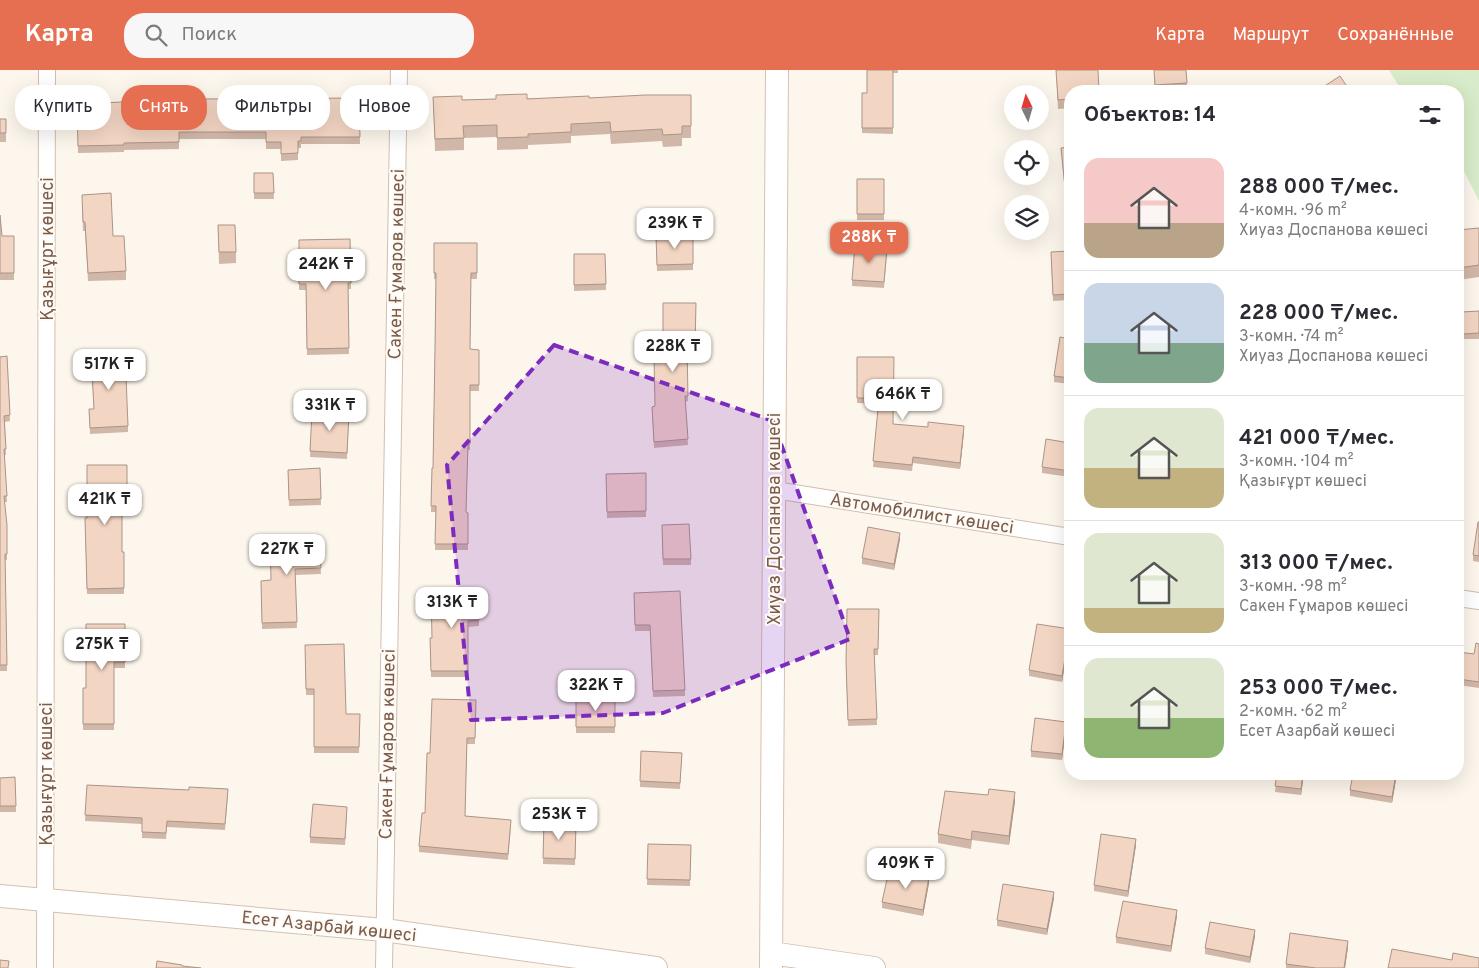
<!DOCTYPE html>
<html lang="ru">
<head>
<meta charset="utf-8">
<style>
	:root { --surface:#fff; --page:#f7f7f7; --text:#2b2b33; --muted:#7c7c81; --line:#e1e1e2; --accent:#e76f51 }
	body { margin:0; font-family:Overpass,sans-serif; background:var(--page); color:var(--text); height:100vh; display:flex; flex-direction:column; font-size:19px; white-space:nowrap }
	* { box-sizing:border-box; margin:0 }
	p { font-size:16px; color:var(--muted) }
	.icon { flex:none; width:28px; height:28px; fill:none; stroke:currentColor; stroke-width:2; stroke-linecap:round; stroke-linejoin:round }
	.map { position:relative; flex:1; overflow:hidden }
	.panel { position:absolute; left:1064px; top:15px; width:400px; height:695px; display:flex; flex-direction:column; background:var(--surface); border-radius:20px; box-shadow:0 5px 20px #0002 }
	.panel>* { flex:none }
	.banner { position:absolute; left:15px; top:15px; width:475px; height:45px; display:flex; gap:10px }
	.needle { width:32px; rotate:355deg }
	.tools { position:absolute; left:1004px; top:15px; display:grid; gap:10px }
	.tools a { display:grid; place-items:center; width:45px; height:45px; border-radius:50%; background:var(--surface); box-shadow:0 5px 20px #0002; font-size:25px }
	.price { position:absolute; translate:-50% -42px; padding:0 11px; border-radius:10px; background:#fff; color:#222; font-size:16px; line-height:32px; filter:drop-shadow(0 1px 2px #0008) }
	.price::after { content:''; position:absolute; left:50%; top:30px; width:15px; height:11px; margin-left:-8px; background:inherit; clip-path:polygon(0 0,100% 0,50% 100%) }
	.price.on { background:var(--accent); color:#fff }
	ul { padding:0; list-style:none }
	li { display:flex; align-items:center; gap:15px; height:125px; padding:0 20px }
	li+li { border-top:1px solid var(--line) }
	li span { display:grid; place-items:center; flex:none; width:140px; height:100px; border-radius:15px; color:#555 }
	li>.icon { margin-inline-start:auto }
	span .icon { width:60px; height:60px; fill:#fffc; stroke-width:1 }
	li b { font-size:21px }
	h2 { display:flex; justify-content:space-between; align-items:center; height:60px; padding:0 20px; font-size:21px }
	.pill { padding:0 18px; border-radius:20px; background:var(--surface); box-shadow:0 5px 20px #0002; font-size:18px; line-height:45px }
	.pill.on { background:var(--accent); color:#fff }
	header { display:flex; align-items:center; gap:30px; box-sizing:border-box; height:70px; padding:0 25px; background:var(--accent); color:#fff }
	header strong { font-size:24px }
	nav { display:flex; gap:28px; margin-inline-start:auto; font-size:18px }
	.search { width:350px; height:45px; background:var(--page); display:flex; align-items:center; gap:12px; box-sizing:border-box; padding:0 18px; border-radius:20px; color:var(--muted); font-size:19px }
	.map>svg:first-child { display:block }
</style>
</head>
<body>
<header>
<strong>Карта</strong>
<div class="search"><svg class="icon" aria-label="search" viewBox="0 0 24 24"><circle cx="10" cy="10" r="6"/><path d="M15 15l6 6"/></svg>Поиск</div>
<nav><a>Карта</a><a>Маршрут</a><a>Сохранённые</a></nav>
</header>
<div class="map">
<svg width="1479" height="898" viewBox="0 0 1479 898">
	<rect width="100%" height="100%" fill="#fdf6ec"/>
	<!-- green -->
	<path fill="#d8ecc9" d="M1389,0H1479V131L1463,99H1458V21H1402Z"/>
	<g fill="none" stroke-linecap="round" stroke-linejoin="round">
		<!-- street casing -->
		<g stroke="#d1beb0" stroke-width="18">
			<path id="street" d="M775,420L1070,467
				M1458,528L1479,531
				M45,898L47,0
				M384,898L399,0"/>
		</g>
		<!-- secondary casing -->
		<g stroke="#d6c0b0" stroke-width="24">
			<path id="secondary" d="M0,826L384,860L656,898
				M771,883L874,898
				M771,898L777,0"/>
		</g>
		<!-- street -->
		<use href="#street" stroke="#fff" stroke-width="16"/>
		<!-- secondary -->
		<use href="#secondary" stroke="#fff" stroke-width="22"/>
	</g>
	<!-- wall -->
	<path fill="#d1b7a8" d="M867,0H898V3H893V64L862,63V23H867Z
		M1056,0H1098L1070,21V38L1058,39Z
		M1154,0H1186L1187,19L1155,21Z
		M691,25V68H682V76L663,77L662,71L611,74L610,64L571,66V73L528,75V79L497,80V67L464,68V80L435,81L433,27L462,30L496,29L589,28Z
		M359,28L360,74H301V78H298V90L281,91V79H266V69H179V79L124,80V82L78,83L77,34L123,36L200,35Z
		M0,49H6V72H0Z
		M1070,77V123H1065L1061,78Z
		M254,103H273L274,129H254Z
		M857,109H884V150H857Z
		M82,133L113,166L126,201V210L88,211L85,161H83Z
		M0,145L2,166H14V210H0Z
		M218,155L236,182V193L219,194Z
		M1479,158V207L1458,210V160Z
		M693,165V200L657,201L656,166Z
		M350,169L351,219H348L349,284L307,285L306,220H299V170Z
		M434,173H477V209H471L470,279L479,280V321H470V380H468L466,442L468,443V480H435L436,442H431L432,398H433L435,279L436,209H434Z
		M1070,181V230L1053,231L1051,188Z
		M574,184H605L606,220L574,221Z
		M887,184L884,218L852,216V210Z
		M696,233L695,282H687L688,331L685,332L688,375L654,378L652,337L655,336L663,287Z
		M1479,241V269H1463L1462,242Z
		M1070,269V314L1054,312V306Z
		M7,286L10,351L5,352L6,385H4L7,432H4L7,455V490H5L7,601H0V287Z
		M857,287L893,354L964,362L960,399L913,393L912,401L873,397L879,334L857,333Z
		M91,290L128,356V362L90,364L89,339H94Z
		M312,342L349,344L347,389L310,387Z
		M1070,373V407L1042,403V397Z
		M127,395V435H122V482H124V524H87L85,454L87,448Z
		M320,398L321,435L289,436L288,400Z
		M646,403V447L607,448L606,404Z
		M1479,452V492L1473,491V485Z
		M662,455L691,489V495H663Z
		M319,465L321,504L295,505L297,558L262,559L261,511L271,510Z
		M900,469L894,500L862,494V488Z
		M479,521V556L468,557V607H431L430,568H432Z
		M634,523L685,620V626L653,627L650,561H635Z
		M879,539L878,585H874L877,655L848,656L846,598Z
		M125,554V598H114V660H83V618H86Z
		M1070,565L1062,612L1029,606V600Z
		M1479,574V618L1458,615V582L1474,584Z
		M305,575L346,644H360L359,683H314V625H306Z
		M576,627H615V663H576Z
		M476,630L475,674H467L465,746L511,756L508,790L419,782V776L425,743L430,683Z
		M1066,658L1062,690L1031,687V681Z
		M641,681L682,683L680,719L640,717Z
		M1277,704H1304L1301,725L1275,722Z
		M1353,704H1397L1392,733L1350,726V720Z
		M15,707L16,742H0V708Z
		M87,715L189,720L228,725L225,760L167,757L166,769L142,768V754L85,751Z
		M1015,731L1009,775L972,770L971,779L938,773V764Z
		M347,743L345,775L310,773V767Z
		M544,753L576,754L575,795L543,794Z
		M648,774L691,775L690,816L647,815Z
		M1136,775L1128,827L1094,821V815Z
		M929,813L923,846L882,838V832Z
		M1054,828L1047,865L997,856V850Z
		M1177,846L1171,882L1116,873V867Z
		M1255,866L1250,893L1205,884V878Z
		M1348,877L1345,898H1286V894Z"/>
	<!-- shaded-wall -->
	<path fill="#aa9588" d="M964,356V362L960,399V393Z
		M900,463V469L894,500V494Z
		M1070,559V565L1062,612V606Z
		M1066,652V658L1062,690V684Z
		M1303,704H1304L1301,725V719Z
		M1396,704H1397L1392,733V727Z
		M1015,722V731L1009,775V766Z
		M1136,769V775L1128,827V821Z
		M929,807V813L923,846V840Z
		M1054,822V828L1047,865V859Z
		M1177,840V846L1171,882V876Z
		M1255,860V866L1250,893V887Z
		M1348,871V877L1345,898H1344Z"/>
	<!-- building -->
	<path fill="#f3d5c3" stroke="#aa9588" d="M867,0H893V58H862V23H867Z
		M1056,0H1098L1099,21H1070V29L1058,30Z
		M1154,0H1186L1187,13L1155,15Z
		M1340,6L1350,21H1317Z
		M527,24V29L589,26V28L645,25H691V56H682V64L663,65L662,59L611,62L610,52L571,54V62L528,64V67L497,68V55L463,56L464,68L435,69L433,27L462,26V30L496,29V25Z
		M359,28L360,67H301V71H298V83L281,84V72H266V62H179V72L124,73V75L78,76L77,34L123,32V36L200,35V29Z
		M0,49H6V63H0Z
		M1070,77V117H1065L1061,78Z
		M254,103H273L274,123H254Z
		M857,109H884V144H857Z
		M111,123L113,166H124L126,201L88,203L85,152H83L82,125Z
		M0,145L2,166H14V203H0Z
		M218,155H235L236,182H219Z
		M1479,158V195L1458,198V160Z
		M693,165V194L657,195L656,166Z
		M350,169L351,213H348L349,278L307,279L306,214H299V170Z
		M434,173H477V203H471L470,279L479,280V315H470V374H468L466,442L468,443V474H435L436,436H431L432,398H433L435,279L436,203H434Z
		M855,175L887,178L884,212L852,210Z
		M1070,181V224L1053,225L1051,182Z
		M574,184H605L606,214L574,215Z
		M663,233H696L695,276H687L688,326H685L688,369L654,372L652,337L655,336L654,287H663Z
		M1479,241V263L1463,264L1462,242Z
		M1060,267L1070,269V308L1054,306Z
		M125,282L128,356L90,358L89,339H94L91,284Z
		M7,286L10,345L4,346L6,379H4L7,426H4L7,455V484H5L7,595H0V287Z
		M857,287H894L893,354L928,357V352L964,356L960,393L913,387L912,395L873,391L879,328H857Z
		M312,342L349,344L347,383L310,381Z
		M1046,369L1070,373V401L1042,397Z
		M87,395H127V429H122V482H124V518L87,519L85,448H87Z
		M320,398L321,429L289,430L288,400Z
		M646,403V441L607,442L606,404Z
		M1478,452H1479V486L1473,485Z
		M689,454L691,489H663L662,455Z
		M868,457L900,463L894,494L862,488Z
		M319,465L321,498L295,499L297,552L262,553L261,511L271,510L270,467Z
		M479,521V550L468,551V601H431L430,568H432L431,522Z
		M680,521L685,620L653,621L650,555H635L634,523Z
		M847,539H879L878,579H874L877,649L848,650L846,592Z
		M86,554H125V592H114V654H83V618H86Z
		M1037,554L1070,559L1062,606L1029,600Z
		M1476,573L1479,574V612L1458,609V582L1474,584Z
		M344,574L346,644H360L359,677H314V619H306L305,575Z
		M576,627H615V657H576Z
		M432,629L476,630L475,668H467L465,746L511,750L508,784L419,776L422,743H425L427,683H430Z
		M1035,648L1066,652L1062,684L1031,681Z
		M641,681L682,683L680,713L640,711Z
		M1277,704H1303L1301,719L1275,716Z
		M1353,704H1396L1392,727L1350,720Z
		M15,707L16,736H0V708Z
		M87,715L189,720V717L228,719L225,754L167,751L166,763L142,762V748L85,745Z
		M989,719L1015,722L1009,766L972,761L971,770L938,764L945,721L988,725Z
		M313,734L347,737L345,769L310,767Z
		M544,753L576,754L575,789L543,788Z
		M1101,764L1136,769L1128,821L1094,815Z
		M648,774L691,775L690,810L647,809Z
		M889,800L929,807L923,840L882,832Z
		M1003,814L1054,822L1047,859L997,850Z
		M1123,831L1177,840L1171,876L1116,867Z
		M1210,852L1255,860L1250,887L1205,878Z
		M1290,863L1348,871L1344,898H1316L1286,894Z
		M1392,879L1452,890L1453,883L1479,888V898H1388Z
		M0,890L9,891L8,898H0Z
		M157,891L182,895V896L201,898H156Z"/>
	<!-- marked area -->
	<path fill="#7b2cbf" fill-opacity="0.2" stroke="#7b2cbf" stroke-width="4" stroke-dasharray="10 6" stroke-linejoin="round" d="M554,275L773,351L850,569L663,643L471,650L447,395Z"/>
	<g text-anchor="middle" stroke-width="4" stroke-linejoin="round" paint-order="stroke">
		<!-- street labels -->
		<g font-size="18" fill="#7a5c4d" stroke="#fffaf3">
			<text transform="translate(47 179) rotate(-90)" y="6">Қазығұрт көшесі</text>
			<text transform="translate(396 194) rotate(-89)" y="6">Сакен Ғұмаров көшесі</text>
			<text transform="translate(922 443) rotate(9)" y="6">Автомобилист көшесі</text>
			<text transform="translate(774 449) rotate(-90)" y="6">Хиуаз Доспанова көшесі</text>
			<text transform="translate(387 674) rotate(-89)" y="6">Сакен Ғұмаров көшесі</text>
			<text transform="translate(46 704) rotate(-90)" y="6">Қазығұрт көшесі</text>
			<text transform="translate(329 856) rotate(6)" y="6">Есет Азарбай көшесі</text>
		</g>
	</g>
</svg>
<div class="tools">
<a><svg class="needle" viewBox="-14 -14 28 28"><path d="M0-13l5 13h-10z" fill="#e53935"/><path d="M0 13l5-13h-10z" fill="#7c7c81"/></svg></a>
<a><svg class="icon" aria-label="locate" viewBox="0 0 24 24"><circle cx="12" cy="12" r="6"/><path d="M12 2v4M12 18v4M2 12h4M18 12h4"/></svg></a>
<a><svg class="icon" aria-label="layers" viewBox="0 0 24 24"><path d="M12 4l9 5-9 5-9-5zM3 14l9 5 9-5"/></svg></a>
</div>
<b class="price" style="left:675px;top:180px">239K ₸</b>
<b class="price on" style="left:869px;top:194px">288K ₸</b>
<b class="price" style="left:326px;top:221px">242K ₸</b>
<b class="price" style="left:673px;top:303px">228K ₸</b>
<b class="price" style="left:109px;top:321px">517K ₸</b>
<b class="price" style="left:903px;top:351px">646K ₸</b>
<b class="price" style="left:330px;top:362px">331K ₸</b>
<b class="price" style="left:105px;top:456px">421K ₸</b>
<b class="price" style="left:287px;top:506px">227K ₸</b>
<b class="price" style="left:452px;top:559px">313K ₸</b>
<b class="price" style="left:102px;top:601px">275K ₸</b>
<b class="price" style="left:596px;top:642px">322K ₸</b>
<b class="price" style="left:559px;top:771px">253K ₸</b>
<b class="price" style="left:906px;top:820px">409K ₸</b>
<div class="banner">
<a class="pill">Купить</a>
<a class="pill on">Снять</a>
<a class="pill">Фильтры</a>
<a class="pill">Новое</a>
</div>
<section class="panel">
<h2>Объектов: 14<svg class="icon" aria-label="filters" viewBox="0 0 24 24"><path d="M4 7h16M4 17h16"/><circle cx="9" cy="7" r="2"/><circle cx="15" cy="17" r="2"/></svg></h2>
<ul>
<li><span style="background:linear-gradient(#f6c9c9 65%,#b9a48a 0)"><svg class="icon" aria-label="home" viewBox="0 0 24 24"><path d="M3 11l9-7 9 7M6 9v11h12V9"/></svg></span><div><b>288 000 ₸/мес.</b><p>4-комн. · 96 m²</p><p>Хиуаз Доспанова көшесі</p></div></li>
<li><span style="background:linear-gradient(#c9d6e8 60%,#7fa58c 0)"><svg class="icon" aria-label="home" viewBox="0 0 24 24"><path d="M3 11l9-7 9 7M6 9v11h12V9"/></svg></span><div><b>228 000 ₸/мес.</b><p>3-комн. · 74 m²</p><p>Хиуаз Доспанова көшесі</p></div></li>
<li><span style="background:linear-gradient(#dfe7d0 60%,#c2b280 0)"><svg class="icon" aria-label="home" viewBox="0 0 24 24"><path d="M3 11l9-7 9 7M6 9v11h12V9"/></svg></span><div><b>421 000 ₸/мес.</b><p>3-комн. · 104 m²</p><p>Қазығұрт көшесі</p></div></li>
<li><span style="background:linear-gradient(#dfe7d0 75%,#c2b280 0)"><svg class="icon" aria-label="home" viewBox="0 0 24 24"><path d="M3 11l9-7 9 7M6 9v11h12V9"/></svg></span><div><b>313 000 ₸/мес.</b><p>3-комн. · 98 m²</p><p>Сакен Ғұмаров көшесі</p></div></li>
<li><span style="background:linear-gradient(#dfe7d0 60%,#8fb573 0)"><svg class="icon" aria-label="home" viewBox="0 0 24 24"><path d="M3 11l9-7 9 7M6 9v11h12V9"/></svg></span><div><b>253 000 ₸/мес.</b><p>2-комн. · 62 m²</p><p>Есет Азарбай көшесі</p></div></li>
</ul>
</section>
</div>
</body>
</html>
